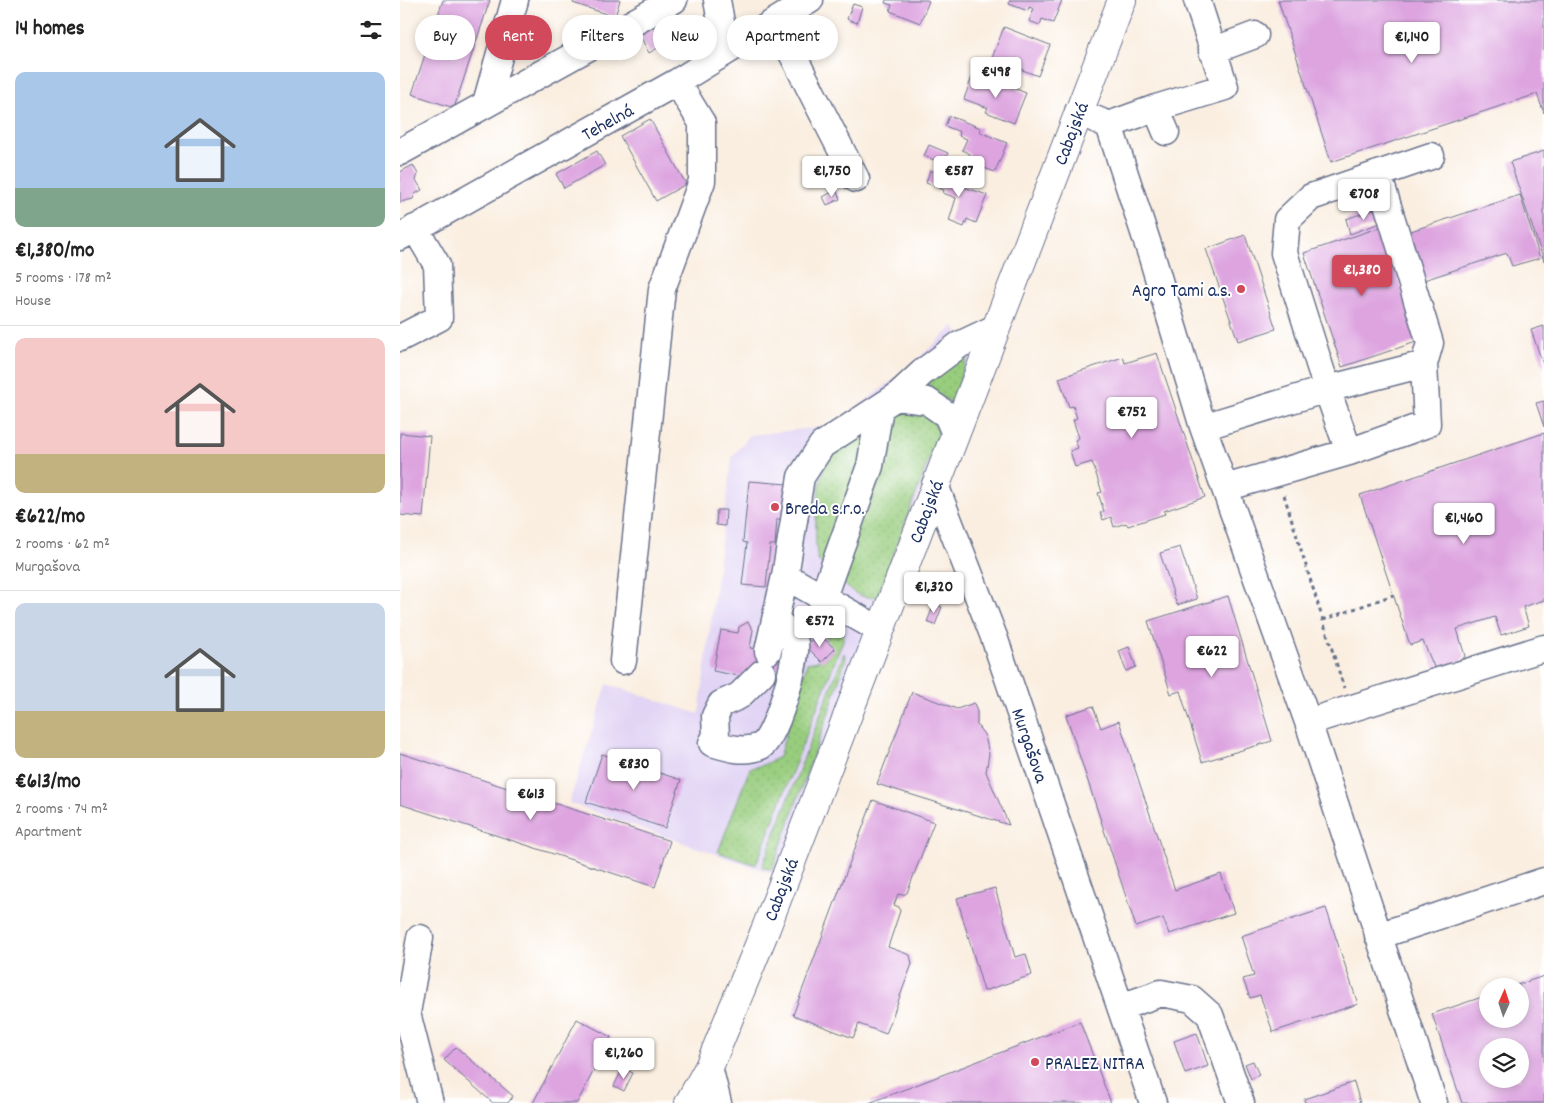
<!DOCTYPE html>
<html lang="en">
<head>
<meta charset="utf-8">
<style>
	:root { --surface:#fff; --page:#f6f6f6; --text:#222; --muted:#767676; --line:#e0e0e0; --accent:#d1495b }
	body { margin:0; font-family:Dekko,sans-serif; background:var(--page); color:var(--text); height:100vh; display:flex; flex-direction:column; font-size:19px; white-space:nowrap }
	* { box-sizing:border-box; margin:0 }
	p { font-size:16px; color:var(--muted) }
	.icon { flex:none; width:28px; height:28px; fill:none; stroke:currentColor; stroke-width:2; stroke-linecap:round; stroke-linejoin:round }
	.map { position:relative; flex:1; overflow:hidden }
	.drawer { display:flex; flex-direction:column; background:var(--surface); width:400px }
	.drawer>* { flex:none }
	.banner { position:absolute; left:15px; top:15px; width:475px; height:45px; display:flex; gap:10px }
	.needle { width:32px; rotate:3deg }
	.controls { position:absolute; left:1079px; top:978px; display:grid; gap:10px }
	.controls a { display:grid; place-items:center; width:50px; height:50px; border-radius:50%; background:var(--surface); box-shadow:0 2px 8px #0003; font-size:25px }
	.price { position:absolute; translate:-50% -42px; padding:0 11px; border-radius:5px; background:#fff; color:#222; font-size:16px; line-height:32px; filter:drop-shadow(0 1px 2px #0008) }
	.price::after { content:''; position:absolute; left:50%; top:30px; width:15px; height:11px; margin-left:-8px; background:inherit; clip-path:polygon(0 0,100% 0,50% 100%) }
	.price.selected { background:var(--accent); color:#fff }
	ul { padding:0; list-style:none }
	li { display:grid; align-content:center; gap:10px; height:265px; padding:0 15px }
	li+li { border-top:1px solid var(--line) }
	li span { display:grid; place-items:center; height:155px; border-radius:10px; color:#555 }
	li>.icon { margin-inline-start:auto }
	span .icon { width:90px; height:90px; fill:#fffc; stroke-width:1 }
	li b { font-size:21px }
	h2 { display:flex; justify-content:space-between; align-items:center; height:60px; padding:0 15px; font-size:21px }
	.chip { padding:0 18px; border-radius:22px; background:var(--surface); box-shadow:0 2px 8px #0003; font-size:18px; line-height:45px }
	.chip.selected { background:var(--accent); color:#fff }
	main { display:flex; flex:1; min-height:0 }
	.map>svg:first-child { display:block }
</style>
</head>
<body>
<main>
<section class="drawer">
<h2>14 homes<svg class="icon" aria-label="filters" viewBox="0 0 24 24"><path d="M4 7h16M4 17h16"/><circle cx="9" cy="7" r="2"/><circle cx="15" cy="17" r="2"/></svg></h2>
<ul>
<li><span style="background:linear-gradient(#a9c7e8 75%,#7fa58c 0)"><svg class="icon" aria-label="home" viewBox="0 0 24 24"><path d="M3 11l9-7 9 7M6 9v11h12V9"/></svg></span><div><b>€1,380/mo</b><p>5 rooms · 178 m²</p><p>House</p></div></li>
<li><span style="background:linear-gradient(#f6c9c9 75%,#c2b280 0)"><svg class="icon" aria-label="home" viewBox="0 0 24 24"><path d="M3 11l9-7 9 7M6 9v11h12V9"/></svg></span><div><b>€622/mo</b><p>2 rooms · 62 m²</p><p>Murgašova</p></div></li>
<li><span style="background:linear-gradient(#c9d6e8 70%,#c2b280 0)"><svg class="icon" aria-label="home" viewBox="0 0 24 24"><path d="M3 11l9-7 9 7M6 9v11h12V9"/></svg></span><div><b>€613/mo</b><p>2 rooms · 74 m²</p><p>Apartment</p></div></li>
</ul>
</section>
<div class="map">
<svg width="1144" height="1103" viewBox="0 0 1144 1103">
	<defs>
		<pattern id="grass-dots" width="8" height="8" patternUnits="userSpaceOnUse" patternTransform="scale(1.25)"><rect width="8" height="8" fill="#98cd7e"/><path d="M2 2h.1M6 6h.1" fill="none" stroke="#82b06f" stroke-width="1.8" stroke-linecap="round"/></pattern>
	</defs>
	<rect width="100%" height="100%" fill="#fff"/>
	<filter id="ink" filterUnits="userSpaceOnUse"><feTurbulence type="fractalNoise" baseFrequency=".02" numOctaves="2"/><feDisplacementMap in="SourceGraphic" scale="10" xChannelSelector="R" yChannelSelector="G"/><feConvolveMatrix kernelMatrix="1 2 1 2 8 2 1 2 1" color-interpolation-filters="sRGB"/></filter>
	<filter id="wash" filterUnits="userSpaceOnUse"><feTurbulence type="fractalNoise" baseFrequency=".0096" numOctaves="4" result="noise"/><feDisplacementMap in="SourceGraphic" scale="20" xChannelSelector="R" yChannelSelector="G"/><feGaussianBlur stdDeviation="1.12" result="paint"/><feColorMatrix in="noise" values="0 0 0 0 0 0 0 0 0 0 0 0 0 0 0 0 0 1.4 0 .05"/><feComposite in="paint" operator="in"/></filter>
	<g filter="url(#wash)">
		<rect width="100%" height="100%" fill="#faeee0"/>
		<!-- built -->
		<path fill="#e1d4f4" d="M554,326L571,357L376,875L169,803L207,684L299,714L332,457L350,435L431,426L500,375Z"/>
		<!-- grass -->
		<path fill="url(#grass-dots)" stroke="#5a7e6e" d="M566,355L567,359L552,403L518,385Z
			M513,410C528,413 533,419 539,432L478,596C463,600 453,593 443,583L442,570L486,430L499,414Z
			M455,436L464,437L467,443L424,564L418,561C413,538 416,483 427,462C434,450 444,443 455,436Z
			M429,620L443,633L444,638L356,865L318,852L350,768L363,765L379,757L407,663L418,661L427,638L424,625Z
			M444,653L446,658L430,709L372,870L362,867Z"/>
		<g id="blocks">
			<!-- building -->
			<path fill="#dda4e0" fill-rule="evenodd" d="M43,0H90L54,108L12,94Z
				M174,0H220L215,17L173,3Z
				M486,0H527L529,1L520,23L490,11L492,5L485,3Z
				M610,0H662L653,23L642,19L640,25L629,21L634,9L629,7L628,11L609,4Z
				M878,0H1144V113L1137,94L931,162Z
				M453,4L462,7L457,23L447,19Z
				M273,14L281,28L262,39L265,44L249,53L239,34Z
				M604,27L650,45L638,76L592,58Z
				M572,77L596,87L598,82L626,93L614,123L586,112L588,108L564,99Z
				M549,116L581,128L580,132L607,143L595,172L567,162L570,154L562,150L567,139L559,136L560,132L545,126Z
				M250,119L286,184L256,201L220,136Z
				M529,145L548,153L544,164L524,156Z
				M197,151L205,165L164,188L156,174Z
				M1144,151V261L1110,162Z
				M13,165L18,174L16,180L22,190L15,194L13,199L0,202V172Z
				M530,170L562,182L561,186L587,195L576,223L567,219L564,227L549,221L556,198L543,193L544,190L526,183Z
				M436,190L440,199L427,205L423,197Z
				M1120,195L1140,258L1112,266L1107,253L1021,281L1005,233Z
				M978,208L983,222L950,234L946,219Z
				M981,227L1019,341L942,367L904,253Z
				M845,235L876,329L838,341L806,249Z
				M1144,326V367L1131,330Z
				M757,353L805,497L764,511L765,514L728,526L726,523L714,527L711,517L703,520L700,513L704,511L698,493L702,492L692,462L675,467L670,451L678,448L675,440L679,438L673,420L677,418L673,406L669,407L659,378L723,357L725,363Z
				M1144,401V427L1136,403Z
				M0,433L30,436L23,517L0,515Z
				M1144,433V600L1123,607L1129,626L1101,635L1095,617L1057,629L1065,656L1061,661L1037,674L1023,641L1010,645L960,495Z
				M349,481L412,486L408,522L377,519L375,545H370L366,587L342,585L347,543L343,542Z
				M317,510H326L325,526L316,525Z
				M780,547L797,599L777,605L760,553Z
				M828,596L872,741L802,762L780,691L771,694L748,621Z
				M534,604L542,607L535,625L527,622Z
				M348,622L353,630L350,648L382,654L377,676L345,670L344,677L313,671L321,630L338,633L339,627Z
				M418,633L435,649L422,662L406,646Z
				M729,647L736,667L726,671L719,651Z
				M512,692L557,709L574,703L577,712V725L585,736L589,754L586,772L609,825L477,784Z
				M693,706L701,728L719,721L775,890L821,874L834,913L769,934L763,918L736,927L666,715Z
				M0,753L270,841L255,887L0,804Z
				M202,754L281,780L265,828L186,802Z
				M473,800L534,822L507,893L503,895L498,894L494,905L499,907L500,911L488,947L510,955L512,964L486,1034L459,1024L453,1038L393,1015Z
				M595,888L615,957L626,954L632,975L584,991L557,898Z
				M926,908L958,1004L873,1032L860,995L850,998L843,979L854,976L841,936Z
				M1144,976V1103H1062L1032,1014L1088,995V1019H1120V986H1114ZM1088,1046H1120V1079H1088Z
				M177,1019L211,1037L177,1103H133Z
				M680,1022L711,1103H469Z
				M797,1033L808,1066L785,1074L774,1041Z
				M56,1047L113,1096L108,1103H93L44,1060Z
				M853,1061L859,1075L851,1079L845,1064Z
				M223,1068L233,1073L224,1091L214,1086Z
				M954,1082L960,1103H905L904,1099Z"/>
		</g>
	</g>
	<g filter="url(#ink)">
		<use href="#blocks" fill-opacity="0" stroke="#69728c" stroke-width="1"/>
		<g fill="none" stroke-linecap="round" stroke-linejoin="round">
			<!-- minor casing -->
			<g stroke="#69728c" stroke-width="29">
				<path id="minor" d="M317,0L326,50
					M376,22L456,179
					M812,51L855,35
					M86,103L115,0
					M756,108L766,132
					M678,112L709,125L752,257L803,427L908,722L1034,1103
					M709,125L756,108L825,87L797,0
					M0,152L274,0
					M0,237L277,82L410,0
					M0,338L39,318L37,265L15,228
					M496,397L527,401L547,415L555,434
					M803,427L927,389L884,253L887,220L911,197L1031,156
					M949,452L927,389L1024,364
					M535,485L594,637L753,1103
					M825,488L949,452L1027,424L1024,364L1030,343L978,174
					M423,597L470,466L480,408
					M480,630L385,576L401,477L422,445L496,397L523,372L559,345L595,328
					M368,651L385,576
					M223,661L262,289L302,181V123L277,82
					M362,673L339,696L321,704L315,716L316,736L312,743C328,748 344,753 361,746C375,740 398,660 395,643C393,635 382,626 376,620
					M908,722L1144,648
					M978,936L1144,881
					M20,938L7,1013L30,1103
					M721,1007L761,993L792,999L810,1015L841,1103
					M309,1067L318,1103"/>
			</g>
			<!-- major casing -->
			<g stroke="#69728c" stroke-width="30">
				<path id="major" d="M289,1103L309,1067L366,928L722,0"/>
			</g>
			<!-- path -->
			<path stroke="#69728c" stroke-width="3" stroke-dasharray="4 4" stroke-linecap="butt" d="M884,495L944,688
				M923,620L993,595"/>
			<!-- minor -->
			<use href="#minor" stroke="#fff" stroke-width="26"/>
			<!-- major -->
			<use href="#major" stroke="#fff" stroke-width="28"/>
		</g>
	</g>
	<!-- markers -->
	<g fill="#d1495b" stroke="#fff" stroke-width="2">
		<circle cx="841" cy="289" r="5"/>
		<circle cx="375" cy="507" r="5"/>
		<circle cx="635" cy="1062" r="5"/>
	</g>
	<g text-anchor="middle" stroke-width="4" stroke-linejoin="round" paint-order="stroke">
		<!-- street labels -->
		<g font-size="19" fill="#1b2f5e" stroke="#fff">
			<text transform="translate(207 121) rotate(-29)" y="7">Tehelná</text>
			<text transform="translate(670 133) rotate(-69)" y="7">Cabajská</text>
			<text transform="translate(525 511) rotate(-69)" y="7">Cabajská</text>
			<text transform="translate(631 745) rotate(71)" y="7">Murgašova</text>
			<text transform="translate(380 889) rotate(-69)" y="7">Cabajská</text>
		</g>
		<!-- poi labels -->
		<g font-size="19" fill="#1b2f5e" stroke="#fff" text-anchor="start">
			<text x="831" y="296" text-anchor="end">Agro Tami a.s.</text>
			<text x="385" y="514">Breda s.r.o.</text>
			<text x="645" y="1069">PRALEZ NITRA</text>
		</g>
	</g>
</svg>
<div class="controls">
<a><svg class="needle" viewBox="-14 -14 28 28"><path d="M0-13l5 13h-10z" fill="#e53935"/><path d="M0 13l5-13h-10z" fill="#767676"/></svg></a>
<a><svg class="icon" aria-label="layers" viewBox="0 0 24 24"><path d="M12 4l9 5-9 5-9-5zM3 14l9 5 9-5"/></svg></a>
</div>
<b class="price" style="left:1012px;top:64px">€1,140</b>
<b class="price" style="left:596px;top:99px">€498</b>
<b class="price" style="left:432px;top:198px">€1,750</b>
<b class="price" style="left:559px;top:198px">€587</b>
<b class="price" style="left:964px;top:221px">€708</b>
<b class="price selected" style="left:962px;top:297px">€1,380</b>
<b class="price" style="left:732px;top:439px">€752</b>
<b class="price" style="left:1064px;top:545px">€1,460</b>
<b class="price" style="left:534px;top:614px">€1,320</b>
<b class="price" style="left:420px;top:648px">€572</b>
<b class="price" style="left:812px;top:678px">€622</b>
<b class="price" style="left:234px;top:791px">€830</b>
<b class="price" style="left:131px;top:821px">€613</b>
<b class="price" style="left:224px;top:1080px">€1,260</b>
<div class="banner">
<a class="chip">Buy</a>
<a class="chip selected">Rent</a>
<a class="chip">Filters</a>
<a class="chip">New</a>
<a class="chip">Apartment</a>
</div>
</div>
</main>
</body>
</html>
